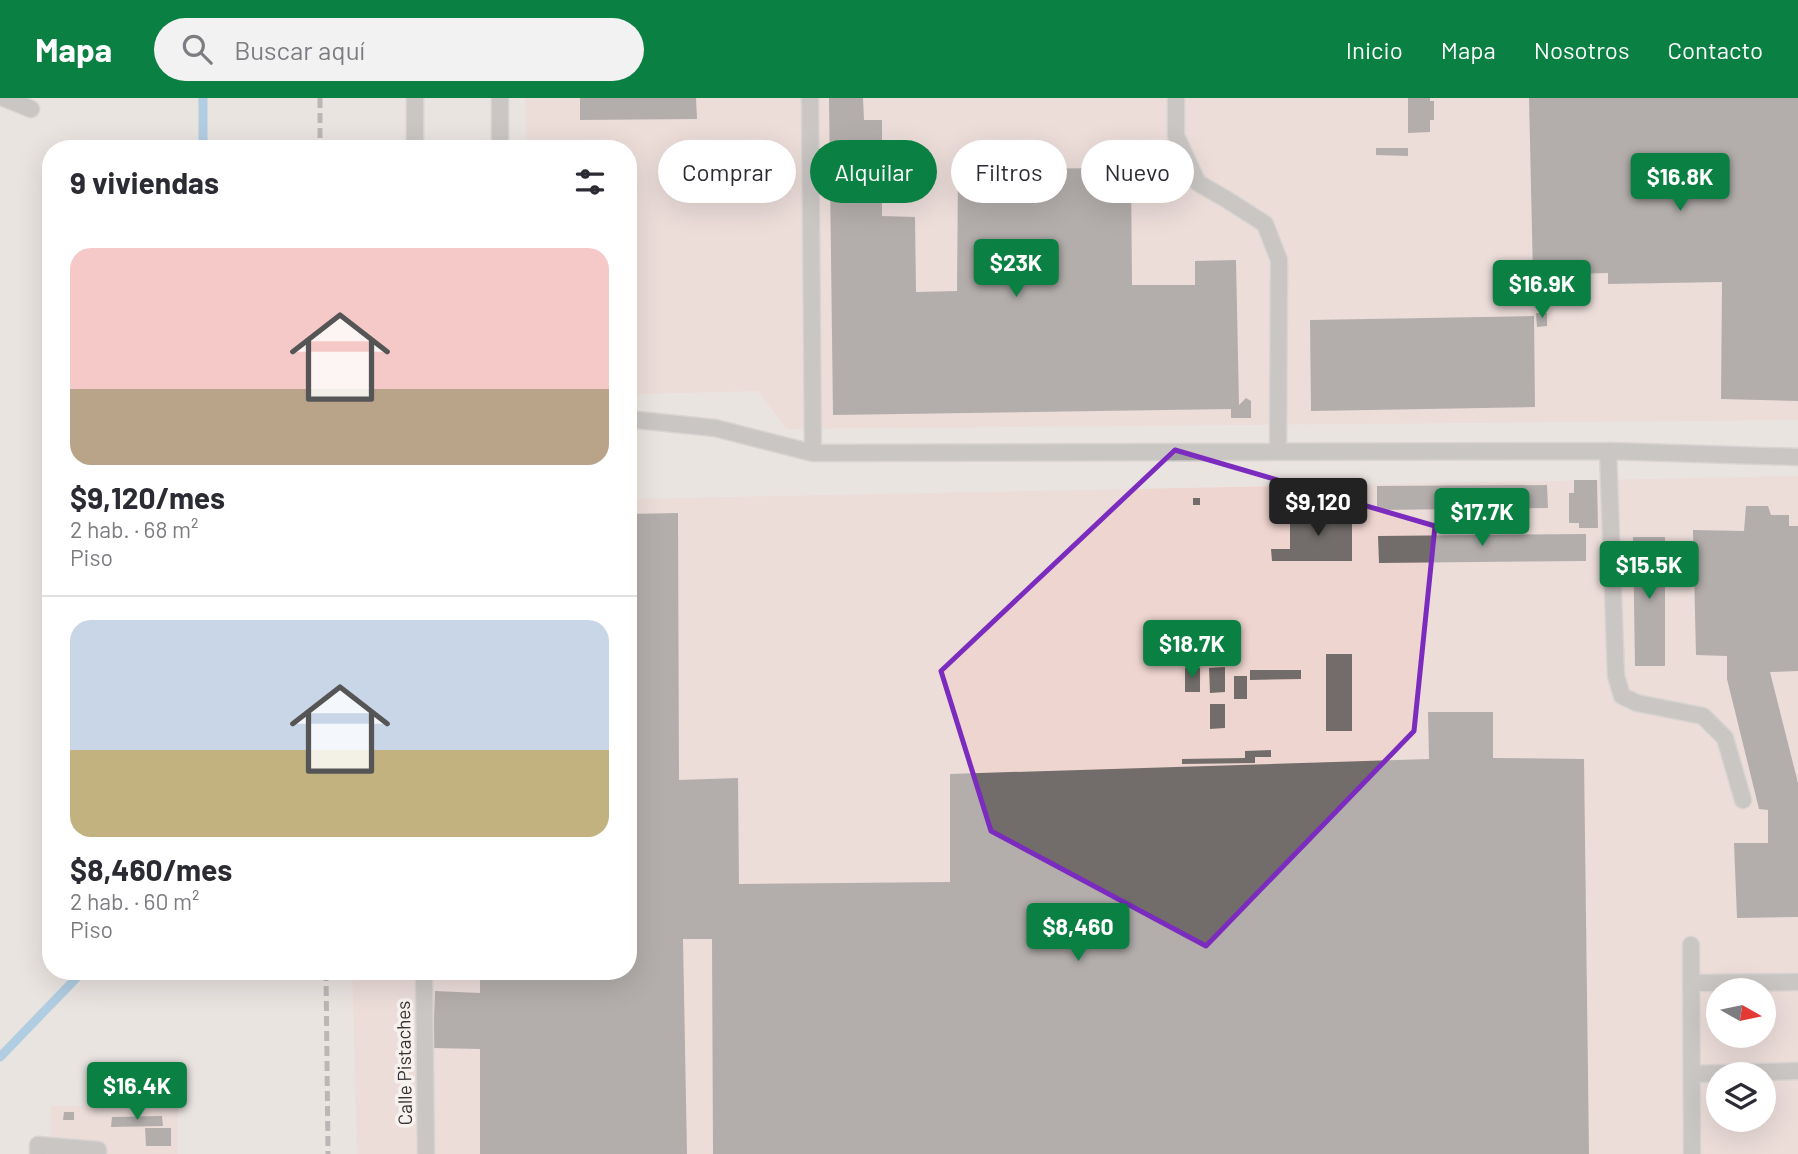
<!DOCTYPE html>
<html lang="es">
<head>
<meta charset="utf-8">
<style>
	:root { --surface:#fff; --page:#f2f2f3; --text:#2b2b33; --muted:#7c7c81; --line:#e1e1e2; --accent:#0b8043 }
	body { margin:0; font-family:Barlow,sans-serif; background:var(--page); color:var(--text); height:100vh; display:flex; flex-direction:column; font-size:26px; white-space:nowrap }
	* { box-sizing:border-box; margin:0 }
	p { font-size:23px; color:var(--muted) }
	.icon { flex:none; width:38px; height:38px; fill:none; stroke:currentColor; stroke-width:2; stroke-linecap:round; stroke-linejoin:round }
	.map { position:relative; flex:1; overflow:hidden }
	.details { position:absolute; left:42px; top:42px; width:595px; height:840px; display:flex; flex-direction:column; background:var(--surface); border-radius:28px; box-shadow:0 7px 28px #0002 }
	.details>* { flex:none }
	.top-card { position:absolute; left:658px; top:42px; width:665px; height:63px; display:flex; gap:14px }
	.needle { width:46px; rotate:99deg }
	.tools { position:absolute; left:1706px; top:880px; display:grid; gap:14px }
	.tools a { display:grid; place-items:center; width:70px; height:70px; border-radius:50%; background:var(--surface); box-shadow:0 7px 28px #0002; font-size:35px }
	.price { position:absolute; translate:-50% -60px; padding:0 16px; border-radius:7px; background:var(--accent); color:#fff; font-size:23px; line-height:46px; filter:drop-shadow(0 2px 4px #0008) }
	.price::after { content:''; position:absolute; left:50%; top:42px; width:21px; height:16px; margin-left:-10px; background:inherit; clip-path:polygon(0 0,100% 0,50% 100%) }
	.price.current { background:#222; color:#fff }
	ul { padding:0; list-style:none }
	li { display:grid; align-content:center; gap:14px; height:371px; padding:0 28px }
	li+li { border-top:2px solid var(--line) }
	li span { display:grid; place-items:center; height:217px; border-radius:21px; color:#555 }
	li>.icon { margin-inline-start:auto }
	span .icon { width:126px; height:126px; fill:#fffc; stroke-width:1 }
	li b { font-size:30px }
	h2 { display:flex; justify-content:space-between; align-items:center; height:84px; padding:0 28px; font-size:30px }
	.chip { padding:0 24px; border-radius:32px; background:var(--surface); box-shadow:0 7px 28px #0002; font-size:24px; line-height:63px }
	.chip.current { background:var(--accent); color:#fff }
	header { display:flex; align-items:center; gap:42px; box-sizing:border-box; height:98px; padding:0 35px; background:var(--accent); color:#fff }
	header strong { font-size:33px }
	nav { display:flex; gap:38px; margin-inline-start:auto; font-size:24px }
	.search { width:490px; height:63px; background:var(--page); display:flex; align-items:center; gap:18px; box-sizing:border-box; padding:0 24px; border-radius:38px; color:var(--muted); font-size:26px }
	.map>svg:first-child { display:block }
</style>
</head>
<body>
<header>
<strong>Mapa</strong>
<div class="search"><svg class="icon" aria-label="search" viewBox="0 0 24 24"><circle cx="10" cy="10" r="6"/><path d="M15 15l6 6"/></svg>Buscar aquí</div>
<nav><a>Inicio</a><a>Mapa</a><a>Nosotros</a><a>Contacto</a></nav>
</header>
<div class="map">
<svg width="1798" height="1056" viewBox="0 0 1798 1056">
	<rect width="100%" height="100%" fill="#eae4e1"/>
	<!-- industrial -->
	<path fill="#efd5cf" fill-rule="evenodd" d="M525,0H1798V322L786,331L758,293L642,296L628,294V51H526Z
		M1798,378V1056H357L352,873H628V401ZM1718,892H1764V938H1718ZM1718,976H1764V1022H1718Z
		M178,1007V1056H51V1008Z"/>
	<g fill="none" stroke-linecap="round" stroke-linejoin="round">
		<!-- stream -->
		<path stroke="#6db1e1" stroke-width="9" d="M203,0V51
			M0,959L83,873"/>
	</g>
	<!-- building -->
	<path fill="#726d6a" d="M580,0H696L697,21L580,22Z
		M829,0H863L864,22H882V118L915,119L916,194L957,193L958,71L1131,70L1132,187H1195V163L1236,162L1239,307L1246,300L1251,303V320H1231V311L833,317Z
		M1408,0H1430V3H1434V22H1430V34L1408,35Z
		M1529,0H1798V303L1721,301L1722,184L1608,186V175L1533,177Z
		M1376,50H1408V58L1376,57Z
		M890,55H903L905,94H890Z
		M1536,215H1547V228L1537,229Z
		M1534,218L1535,309L1311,313L1310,222Z
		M1574,382H1597L1598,430H1579V425H1569V395H1574Z
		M1547,387L1548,410L1377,412V388Z
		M1193,400H1200V407H1193Z
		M1746,408H1768L1771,417H1789V428H1798V573L1770,574L1798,685V819L1737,820L1734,745H1768V712L1759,711L1727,581V558L1696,557L1693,432L1744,433Z
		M1352,413V463H1272L1271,451H1290V414Z
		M678,415L679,682L738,680L739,786L950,784V676L1429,661L1428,614H1493V660L1584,661L1589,1056H713L712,841H683L687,1056H480V951L433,950L435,893L480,895V873H628V416Z
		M1586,436V463L1379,465L1378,438Z
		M1633,439H1665V568H1635Z
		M1206,552H1218V565H1205Z
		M1326,556H1352V633H1326Z
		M1225,569V594L1210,595L1209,570Z
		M1185,570H1200V594H1185Z
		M1250,572H1301V581L1250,582Z
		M1234,578H1247V601H1234Z
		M1210,606H1225V630L1210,631Z
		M1271,652V659H1255V665L1182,666V661L1245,660V653Z
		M64,1014H74V1022H63Z
		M162,1018L163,1028L111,1029L112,1019Z
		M145,1030H171V1048H146Z"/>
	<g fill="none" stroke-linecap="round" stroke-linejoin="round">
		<!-- service casing -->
		<g stroke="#c6c1be" stroke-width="19">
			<path id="service" d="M4,0L31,11
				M415,0V51
				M500,0V51
				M810,0L813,355
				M1176,0V38L1198,85L1226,101L1265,126L1279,162L1278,354
				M628,321L715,330L813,355L1608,353L1798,359
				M1608,353L1616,578L1622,598L1637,605L1703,618L1725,640L1743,702
				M1691,847L1692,1056
				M424,873L426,1056
				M1691,885L1798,884
				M1692,976L1798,973
				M38,1056V1047L98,1052V1056"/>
		</g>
		<!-- service -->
		<use href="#service" stroke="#a4a2a0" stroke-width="16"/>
		<!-- rail -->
		<path stroke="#868180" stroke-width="5" stroke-dasharray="10 5" stroke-linecap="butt" d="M320,0V51
			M326,873L328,1056"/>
	</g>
	<!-- marked area -->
	<path d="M0 0H1798V1056H0ZM1175,352L1435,428L1414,633L1206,848L991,733L941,573Z" fill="#eae4e1" fill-opacity=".55" fill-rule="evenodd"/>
	<path fill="none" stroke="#7b2cbf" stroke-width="5" stroke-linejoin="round" d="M1175,352L1435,428L1414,633L1206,848L991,733L941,573Z"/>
	<g text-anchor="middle" stroke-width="7" stroke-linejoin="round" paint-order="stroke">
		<!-- street labels -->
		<g font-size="19" fill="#363332" stroke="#f7f1ef">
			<text transform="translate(404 965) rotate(-91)" y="7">Calle Pistaches</text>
		</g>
	</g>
</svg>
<div class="tools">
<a><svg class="needle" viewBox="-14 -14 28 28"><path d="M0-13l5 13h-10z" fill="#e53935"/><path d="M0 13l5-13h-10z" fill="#7c7c81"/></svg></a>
<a><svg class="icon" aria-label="layers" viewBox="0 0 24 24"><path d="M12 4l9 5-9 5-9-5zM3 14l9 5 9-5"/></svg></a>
</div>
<b class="price" style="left:1680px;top:115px">$16.8K</b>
<b class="price" style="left:1016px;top:201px">$23K</b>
<b class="price" style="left:1542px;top:222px">$16.9K</b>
<b class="price current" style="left:1318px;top:440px">$9,120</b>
<b class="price" style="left:1482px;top:450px">$17.7K</b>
<b class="price" style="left:1649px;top:503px">$15.5K</b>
<b class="price" style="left:1192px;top:582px">$18.7K</b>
<b class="price" style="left:1078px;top:865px">$8,460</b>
<b class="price" style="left:137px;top:1024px">$16.4K</b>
<div class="top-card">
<a class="chip">Comprar</a>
<a class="chip current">Alquilar</a>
<a class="chip">Filtros</a>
<a class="chip">Nuevo</a>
</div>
<section class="details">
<h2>9 viviendas<svg class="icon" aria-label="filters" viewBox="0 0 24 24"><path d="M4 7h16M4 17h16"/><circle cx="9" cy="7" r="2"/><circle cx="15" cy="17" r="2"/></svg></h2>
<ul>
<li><span style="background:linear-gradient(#f6c9c9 65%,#b9a48a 0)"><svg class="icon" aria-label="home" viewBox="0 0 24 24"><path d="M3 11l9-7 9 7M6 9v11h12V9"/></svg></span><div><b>$9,120/mes</b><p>2 hab. · 68 m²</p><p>Piso</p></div></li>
<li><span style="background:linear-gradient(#c9d6e8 60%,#c2b280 0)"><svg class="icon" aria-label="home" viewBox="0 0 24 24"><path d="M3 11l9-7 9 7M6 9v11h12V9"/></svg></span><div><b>$8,460/mes</b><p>2 hab. · 60 m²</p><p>Piso</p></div></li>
</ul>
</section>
</div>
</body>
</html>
